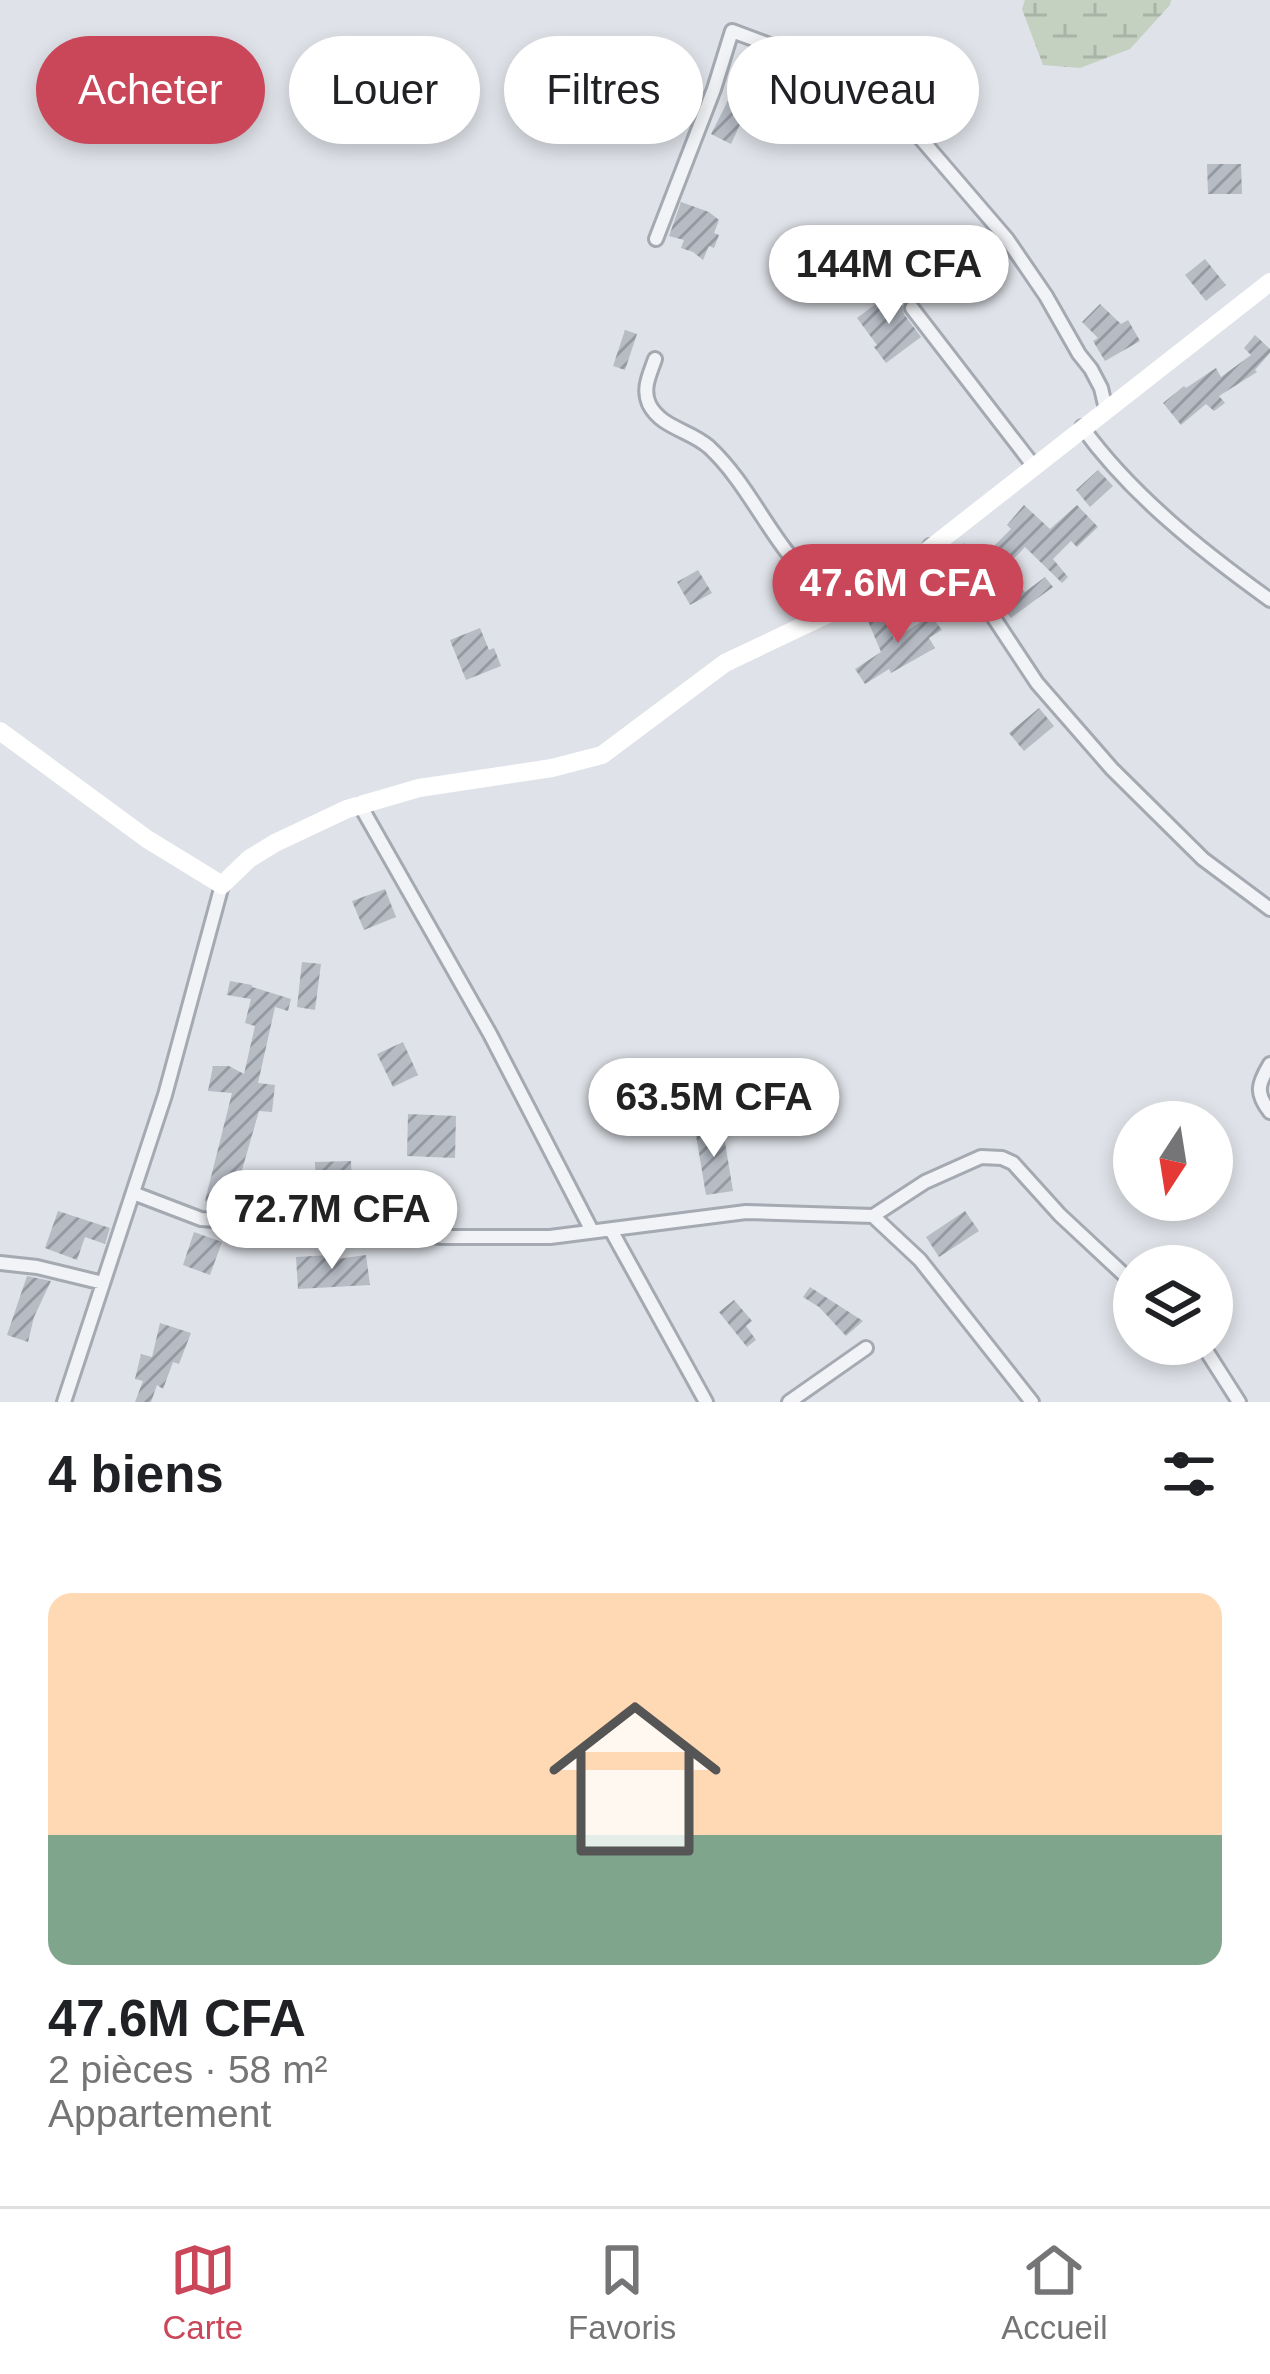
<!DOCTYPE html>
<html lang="fr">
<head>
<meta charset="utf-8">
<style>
	:root { --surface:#fff; --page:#f2f2f2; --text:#202124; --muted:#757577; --line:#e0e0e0; --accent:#ca475a }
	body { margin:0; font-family:Arial,sans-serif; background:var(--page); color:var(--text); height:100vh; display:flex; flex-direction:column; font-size:45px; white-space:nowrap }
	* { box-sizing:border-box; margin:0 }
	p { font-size:39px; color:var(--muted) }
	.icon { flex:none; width:66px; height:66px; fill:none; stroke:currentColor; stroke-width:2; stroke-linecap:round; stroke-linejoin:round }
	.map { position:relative; height:1402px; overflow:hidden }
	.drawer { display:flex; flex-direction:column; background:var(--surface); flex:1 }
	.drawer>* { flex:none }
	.top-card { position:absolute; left:36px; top:36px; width:1200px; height:108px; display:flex; gap:24px }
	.needle { width:78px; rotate:192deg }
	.buttons { position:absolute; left:1113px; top:1101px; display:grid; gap:24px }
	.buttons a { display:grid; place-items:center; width:120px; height:120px; border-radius:50%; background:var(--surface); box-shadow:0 6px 18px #0003; font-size:60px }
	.price { position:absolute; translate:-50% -102px; padding:0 27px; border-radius:42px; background:#fff; color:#222; font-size:39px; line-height:78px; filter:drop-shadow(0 3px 6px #0008) }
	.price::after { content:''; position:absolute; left:50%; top:72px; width:36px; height:27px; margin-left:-18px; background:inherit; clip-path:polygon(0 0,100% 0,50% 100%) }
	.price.current { background:var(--accent); color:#fff }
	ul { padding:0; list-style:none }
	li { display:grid; align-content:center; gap:24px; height:636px; padding:0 48px }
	li span { display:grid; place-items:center; height:372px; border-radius:24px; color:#555 }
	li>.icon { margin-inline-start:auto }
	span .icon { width:216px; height:216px; fill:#fffc; stroke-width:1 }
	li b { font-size:51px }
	h2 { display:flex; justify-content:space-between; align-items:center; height:144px; padding:0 48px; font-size:51px }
	.chip { padding:0 42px; border-radius:54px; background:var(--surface); box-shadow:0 6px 18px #0003; font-size:42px; line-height:108px }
	.chip.current { background:var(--accent); color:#fff }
	.dock { display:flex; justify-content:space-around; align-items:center; height:168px; border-top:3px solid var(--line); background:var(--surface); font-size:33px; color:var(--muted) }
	.dock a { display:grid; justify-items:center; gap:6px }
	.dock .current { color:var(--accent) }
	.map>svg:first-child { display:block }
</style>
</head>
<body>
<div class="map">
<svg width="1270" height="1402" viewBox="0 0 1270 1402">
	<defs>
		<pattern id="wetland-marsh" width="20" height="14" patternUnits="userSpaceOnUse" patternTransform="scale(3)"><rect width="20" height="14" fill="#c4d1c0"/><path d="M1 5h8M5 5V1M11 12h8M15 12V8" fill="none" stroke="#a8b4a6"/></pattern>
		<pattern id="building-hatch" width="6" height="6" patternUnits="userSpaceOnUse" patternTransform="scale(3)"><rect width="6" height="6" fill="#b6bbc4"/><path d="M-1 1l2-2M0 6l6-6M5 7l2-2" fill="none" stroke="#9498a1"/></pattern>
	</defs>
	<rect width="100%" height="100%" fill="#dfe2e8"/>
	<!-- wetland -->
	<path fill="url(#wetland-marsh)" d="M1025,0H1171L1170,5L1130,49L1080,68L1043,65L1022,9Z"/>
	<!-- building -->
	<path fill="url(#building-hatch)" d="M737,83L776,102L765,124L745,114L731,144L711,134Z
		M1207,164H1241L1242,194H1208Z
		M681,202L709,212L719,220L714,233L719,235L714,248L709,246L703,260L693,252L681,248L684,240L669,236Z
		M1205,259L1226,285L1206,301L1185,275Z
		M892,292L902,305L904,314L921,337L886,363L874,347L877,345L857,318Z
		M1100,304L1121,324L1128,320L1140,341L1105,361L1093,341L1098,338L1082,322Z
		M625,330L637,334L625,370L613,366Z
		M1255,335L1270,349V353L1255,370L1257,372L1219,396L1225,403L1214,411L1206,404L1181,425L1163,403L1184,386L1186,388L1216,368L1221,377L1251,355L1244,348Z
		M1098,470L1113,486L1090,507L1076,490Z
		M1024,505L1050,529L1077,505L1098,527L1077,547L1071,541L1053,559L1068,577L1062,583L1025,547L1002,571L1025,592L1045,577L1053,587L1011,618L1003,608L1006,606L951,553L964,543L969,548L973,544L984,556L1011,529L1007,525Z
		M698,570L712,593L690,605L677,582Z
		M928,612L942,630L929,638L935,648L891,673L889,669L865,684L855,669L881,652L868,621L884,615L894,639L921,622L918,619Z
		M480,628L489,650L494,648L501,666L466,680L450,640Z
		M1039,708L1054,726L1024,751L1009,733Z
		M385,889L396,917L364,930L352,901Z
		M302,962L321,964L315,1010L297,1007Z
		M230,981L252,985V987L291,999L288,1011L275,1007L258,1083L275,1085L272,1112L259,1111L231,1208L205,1201L232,1093L208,1091L213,1066H229L244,1074L255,1026L245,1023L251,999L227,995Z
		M403,1042L418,1075L393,1087L377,1054Z
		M408,1114L456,1116L455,1158L407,1156Z
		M722,1124L733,1191L706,1195L695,1129Z
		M351,1161L353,1206L317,1207L315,1162Z
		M58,1211L110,1228L105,1244L85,1237L77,1260L45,1248Z
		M965,1211L979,1231L939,1257L926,1237Z
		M194,1232L222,1242L210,1275L183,1265Z
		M330,1255V1260L366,1255L370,1285L298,1289L296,1257Z
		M27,1276L51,1281L34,1317L28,1342L7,1335Z
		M810,1287L838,1305L863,1321L846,1336L819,1307L803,1297Z
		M734,1300L752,1321L746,1326L756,1340L747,1347L719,1312Z
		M160,1323L191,1333L179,1364L173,1362L163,1389L157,1385L151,1402H135L143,1381L135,1379L141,1354L152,1357Z"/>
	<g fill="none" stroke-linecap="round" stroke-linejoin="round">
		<!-- minor casing -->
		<g stroke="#a4a9b2" stroke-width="18">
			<path id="minor" d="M656,239L714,89L732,31L778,48L859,88L904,119L1007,239L1046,296L1079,354L1091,369L1101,388L1106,409
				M912,308L1033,465
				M655,359C650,374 642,388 649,404C661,428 690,430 709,447C742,478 760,517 787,552C803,572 824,587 830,613
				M1082,427C1131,495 1202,551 1270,600
				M930,546L988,609L1037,683L1112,769L1203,859L1270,909
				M360,805L490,1034L592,1231
				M1270,1064C1258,1084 1255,1093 1270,1112
				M133,1193L201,1219L443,1237H550L746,1212L873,1216L920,1260L1032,1402
				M873,1216L925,1182L981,1157L1002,1158L1013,1163L1060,1215L1134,1284
				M611,1230L706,1402
				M0,1263L37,1267L103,1283
				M1202,1344L1239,1402
				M64,1402L165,1095L222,885
				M789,1402L866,1348"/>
		</g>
		<!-- minor -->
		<use href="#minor" stroke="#f1f3f6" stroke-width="12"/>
		<!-- secondary -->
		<path stroke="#fff" stroke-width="18" d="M0,731L147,839L222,885L249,859L275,843L347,809L419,788L552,768L602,755L725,663L830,613L895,576L1270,282"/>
	</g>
</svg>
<div class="buttons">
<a><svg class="needle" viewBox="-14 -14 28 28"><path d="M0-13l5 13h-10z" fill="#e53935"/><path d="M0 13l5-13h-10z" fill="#757577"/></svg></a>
<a><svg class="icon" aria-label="layers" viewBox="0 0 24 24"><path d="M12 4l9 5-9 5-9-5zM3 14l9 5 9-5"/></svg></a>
</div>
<b class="price" style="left:889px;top:327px">144M CFA</b>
<b class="price current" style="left:898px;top:646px">47.6M CFA</b>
<b class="price" style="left:714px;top:1160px">63.5M CFA</b>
<b class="price" style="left:332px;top:1272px">72.7M CFA</b>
<div class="top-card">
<a class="chip current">Acheter</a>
<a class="chip">Louer</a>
<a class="chip">Filtres</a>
<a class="chip">Nouveau</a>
</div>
</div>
<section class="drawer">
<h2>4 biens<svg class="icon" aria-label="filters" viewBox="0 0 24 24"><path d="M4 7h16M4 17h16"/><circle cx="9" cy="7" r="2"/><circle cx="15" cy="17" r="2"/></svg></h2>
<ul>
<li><span style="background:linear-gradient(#ffd9b3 65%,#7fa58c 0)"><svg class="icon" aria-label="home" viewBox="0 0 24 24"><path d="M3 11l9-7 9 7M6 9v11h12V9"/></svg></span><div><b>47.6M CFA</b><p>2 pièces · 58 m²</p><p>Appartement</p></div></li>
</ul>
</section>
<nav class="dock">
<a class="current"><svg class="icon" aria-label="map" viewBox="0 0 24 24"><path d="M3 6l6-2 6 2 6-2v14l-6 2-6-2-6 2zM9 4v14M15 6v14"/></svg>Carte</a>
<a><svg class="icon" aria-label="saved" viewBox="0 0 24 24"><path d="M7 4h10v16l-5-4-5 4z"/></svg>Favoris</a>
<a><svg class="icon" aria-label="home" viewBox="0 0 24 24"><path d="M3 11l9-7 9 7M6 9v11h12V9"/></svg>Accueil</a>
</nav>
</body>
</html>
